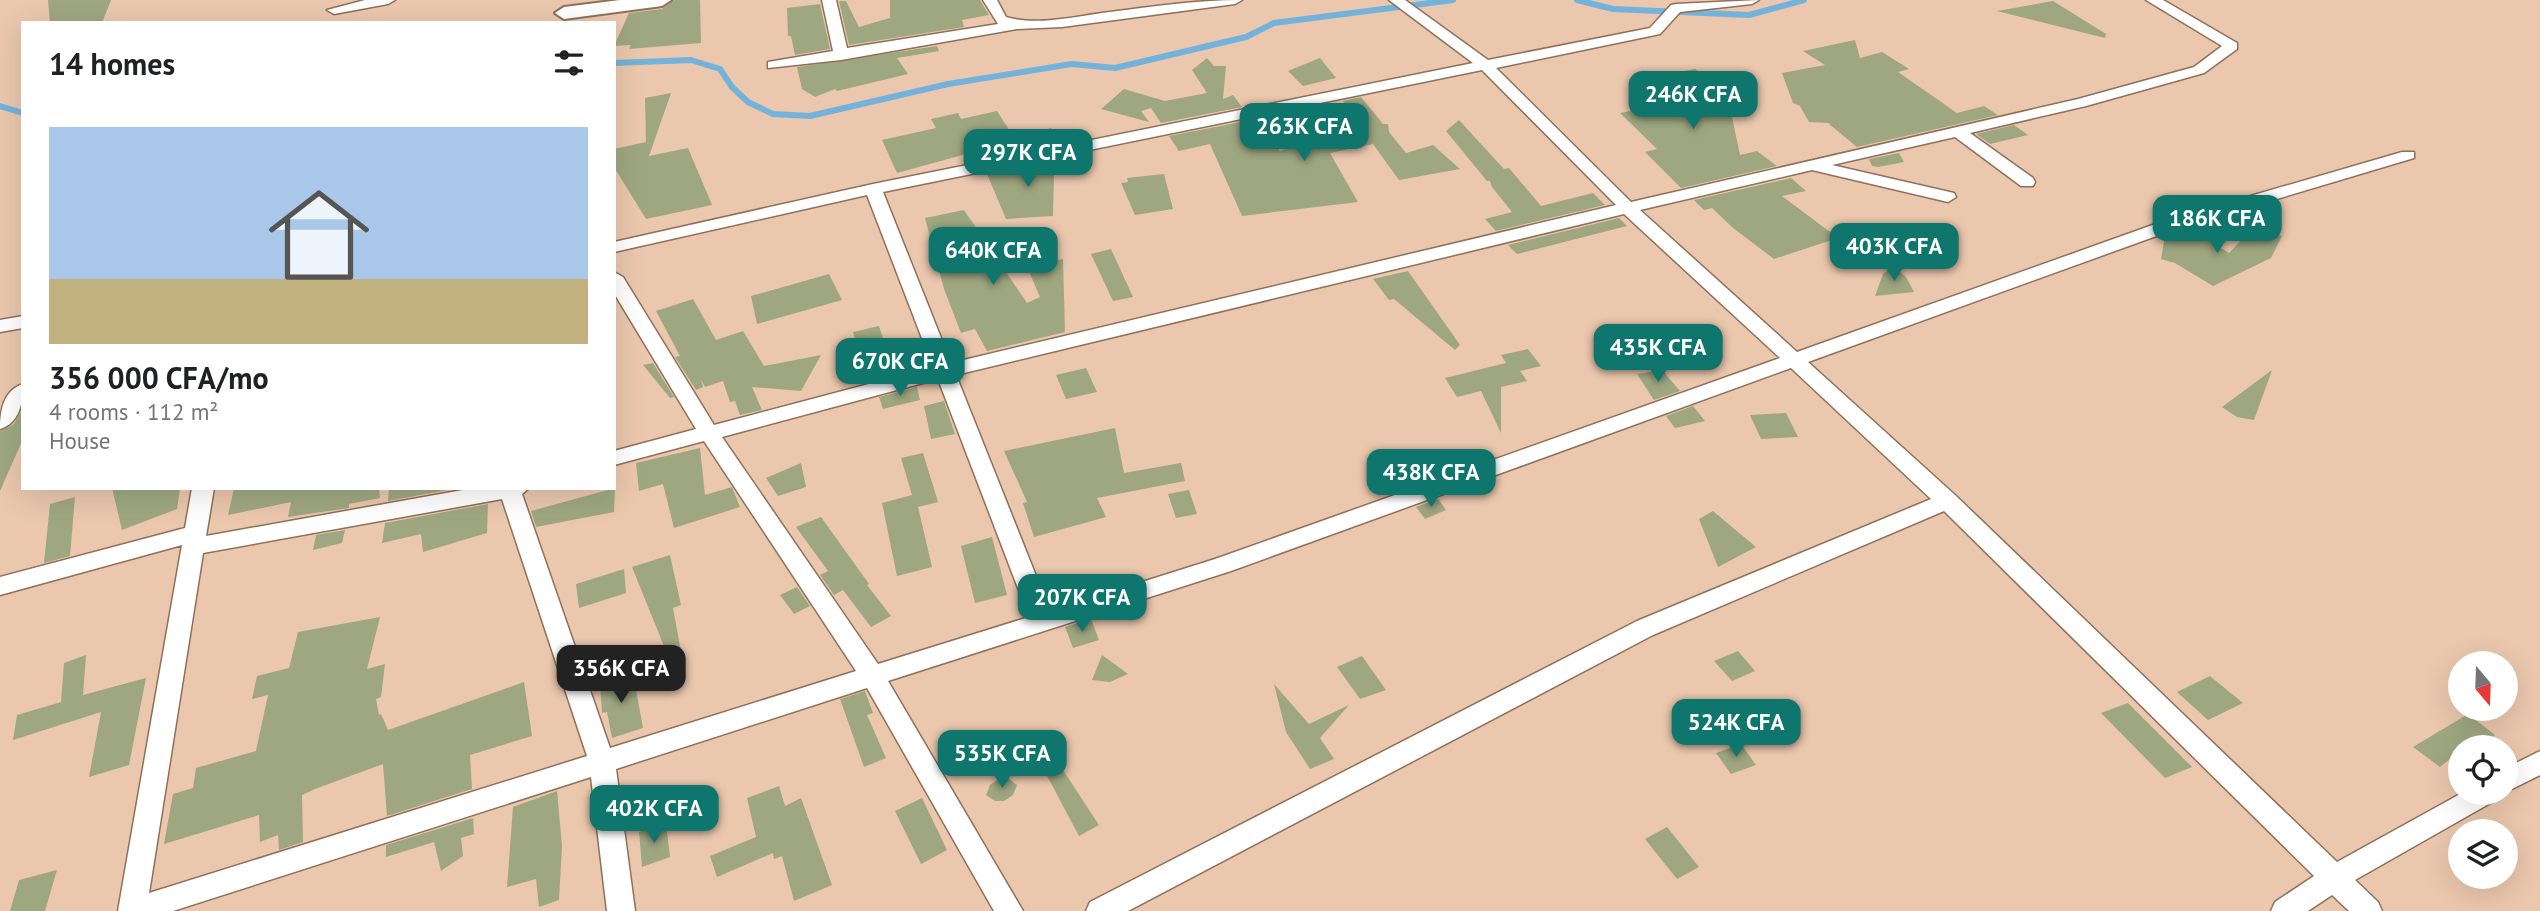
<!DOCTYPE html>
<html lang="en">
<head>
<meta charset="utf-8">
<style>
	:root { --surface:#fff; --page:#f6f6f6; --text:#202124; --muted:#757577; --line:#e0e0e0; --accent:#0f766e }
	body { margin:0; font-family:"PT Sans",sans-serif; background:var(--page); color:var(--text); height:100vh; display:flex; flex-direction:column; font-size:26px; white-space:nowrap }
	* { box-sizing:border-box; margin:0 }
	p { font-size:23px; color:var(--muted) }
	.icon { flex:none; width:38px; height:38px; fill:none; stroke:currentColor; stroke-width:2; stroke-linecap:round; stroke-linejoin:round }
	.map { position:relative; flex:1; overflow:hidden }
	.side { position:absolute; left:21px; top:21px; width:595px; height:469px; display:flex; flex-direction:column; background:var(--surface); border-radius:0px; box-shadow:0 7px 28px #0002 }
	.side>* { flex:none }
	.needle { width:46px; rotate:161deg }
	.controls { position:absolute; left:2448px; top:651px; display:grid; gap:14px }
	.controls a { display:grid; place-items:center; width:70px; height:70px; border-radius:50%; background:var(--surface); box-shadow:0 7px 28px #0002; font-size:35px }
	.price { position:absolute; translate:-50% -60px; padding:0 16px; border-radius:14px; background:var(--accent); color:#fff; font-size:23px; line-height:46px; filter:drop-shadow(0 2px 4px #0008) }
	.price::after { content:''; position:absolute; left:50%; top:42px; width:21px; height:16px; margin-left:-10px; background:inherit; clip-path:polygon(0 0,100% 0,50% 100%) }
	.price.selected { background:#222; color:#fff }
	ul { padding:0; list-style:none }
	li { display:grid; align-content:center; gap:14px; height:371px; padding:0 28px }
	li+li { border-top:2px solid var(--line) }
	li span { display:grid; place-items:center; height:217px; border-radius:0px; color:#555 }
	li>.icon { margin-inline-start:auto }
	span .icon { width:126px; height:126px; fill:#fffc; stroke-width:1 }
	li b { font-size:30px }
	h2 { display:flex; justify-content:space-between; align-items:center; height:84px; padding:0 28px; font-size:30px }
	.map>svg:first-child { display:block }
</style>
</head>
<body>
<div class="map">
<svg width="2540" height="911" viewBox="0 0 2540 911">
	<rect width="100%" height="100%" fill="#eac7ad"/>
	<g fill="none" stroke-linecap="round" stroke-linejoin="round">
		<!-- stream -->
		<path stroke="#73b2db" stroke-width="6" d="M1577,0L1613,9L1749,15L1804,0
			M614,63L691,60L720,69L732,87L748,102L773,114L810,116L948,84L1072,64L1115,68L1246,37L1274,23L1453,0
			M0,106L23,113"/>
	</g>
	<!-- building -->
	<path fill="#9fa781" d="M48,0H111L102,23H50Z
		M674,0H700L701,43L629,49L631,45L614,46L629,13L662,9Z
		M890,0H980L989,15L962,20L964,27L849,45L839,1H846L859,27L890,18Z
		M2053,1L2106,34L2105,38L1997,11Z
		M820,4L830,49L795,55L791,36H788L787,8Z
		M1855,40L1860,58L1882,52L1909,69L1898,72L1957,113L1984,106L1998,115L1857,147L1828,123L1809,122L1800,106L1793,103L1782,73L1825,65L1803,51Z
		M937,46L939,51L897,58L908,74L837,91L835,89L815,97L802,89L797,67Z
		M1207,58L1214,66H1226L1223,99L1233,95L1242,107L1161,123L1151,108L1141,111L1149,122L1101,109L1124,89L1165,101L1207,93L1192,70Z
		M1320,58L1336,78L1303,86L1288,71Z
		M1695,69L1727,93L1740,155L1757,151L1777,166L1681,188L1645,152L1657,149L1620,113L1649,108L1644,103L1669,97L1646,79Z
		M671,93L649,156L688,148L712,205L646,219L614,167V149L646,142L645,98Z
		M1361,97L1383,124H1388L1389,132L1406,153L1433,145L1460,169L1399,180L1373,144L1330,153L1358,202L1242,216L1210,144L1179,151L1169,136L1251,120L1256,127L1262,126L1280,151L1320,137L1318,134L1361,128L1343,101Z
		M997,111L1015,139L1051,128L1059,144L981,160L977,151L897,173L882,140L936,128L931,119L958,113L961,119Z
		M1459,120L1504,169L1509,168L1541,206L1593,193L1605,205L1496,231L1485,219L1512,212L1492,187L1490,181H1487L1446,131Z
		M2014,125L2028,135L1990,144L1976,134Z
		M1899,153L1904,162L1878,167L1872,166L1869,159Z
		M1066,157L1072,169L1054,173L1053,216L1006,219L987,174Z
		M1164,174L1173,209L1135,215L1121,183L1128,182L1127,178Z
		M1791,178L1806,191L1782,196L1838,238L1774,259L1733,228L1712,208L1704,210L1694,200Z
		M964,210L1027,303L1040,297L1027,267L1063,259L1065,332L987,351L975,329L961,333L944,289L925,218Z
		M1619,218L1627,226L1517,254L1508,245Z
		M2189,228L2229,253L2243,238H2255L2263,232L2282,236L2271,258L2213,286L2175,263L2161,259L2165,236Z
		M1111,249L1133,297L1113,301L1091,254Z
		M1893,266L1906,277L1914,292L1875,296L1883,274Z
		M1408,271L1460,345L1455,350L1394,299L1389,300L1373,279Z
		M829,274L842,300L757,324L751,296Z
		M693,299L716,340L743,331L764,366L821,355L801,391L752,387L762,410L740,415L735,401L730,402L723,381L705,387L701,380L703,387L696,390L675,357L680,356L656,311Z
		M879,326L888,354L861,359L853,332Z
		M1528,349L1541,366L1520,371L1527,381L1501,387V433L1481,391L1457,397L1445,378L1506,363L1501,355Z
		M908,350L913,370L875,380L871,360Z
		M653,363L674,397L670,398L643,365Z
		M1086,368L1097,392L1066,399L1056,375Z
		M1662,370L1680,391L1654,400L1637,374Z
		M2272,370L2254,420L2237,417L2222,407Z
		M917,387L920,400L883,409L879,397Z
		M944,401L955,434L931,439L924,406Z
		M1693,406L1705,421L1675,428L1666,416Z
		M23,408V439L0,491V431L14,424Z
		M1786,413L1798,437L1761,439L1750,415Z
		M1115,428L1124,473L1181,463L1185,481L1097,498L1106,517L1034,537L1023,503L1027,502L1004,451Z
		M700,448L705,495L732,487L740,507L674,528L663,484L639,491L636,463Z
		M923,453L938,502L918,507L932,567L897,576L882,503L912,495L901,458Z
		M801,463L806,487L778,496L766,478Z
		M1413,465L1425,481L1404,489L1392,472Z
		M112,488H180L177,509L122,530Z
		M234,488H379L380,498L349,504V508L288,517L291,502L228,515Z
		M389,488H458L388,501Z
		M615,488L614,512L536,527L531,511Z
		M1189,490L1197,514L1176,518L1168,494Z
		M75,497L70,556L44,563L50,504Z
		M1438,499L1446,510L1425,519L1416,507Z
		M488,504L487,533L423,552L421,534L382,543L385,523Z
		M1713,511L1756,547L1718,567L1699,519Z
		M821,517L869,584L867,585L891,616L871,627L843,590L834,595L820,575L828,571L796,527Z
		M345,530L342,543L313,550L316,535Z
		M992,537L1007,595L975,603L961,546Z
		M670,555L681,605L673,608L684,668L674,671L632,567Z
		M624,569L626,593L579,608L576,584Z
		M797,587L810,606L794,614L780,595Z
		M380,617L367,669L385,664L381,697L376,699L379,715L381,714L388,730L524,682L532,736L470,755L472,789L387,816L383,764L315,789L302,795L303,842L279,850L278,835L260,842L259,815L164,844L173,794L193,788L196,768L256,751L268,695L252,699L257,676L289,668L298,632Z
		M1091,619L1099,640L1073,648L1065,627Z
		M1738,651L1755,671L1732,681L1714,661Z
		M86,655L83,695L146,678L129,765L89,777L101,712L13,740L17,715L61,702L64,663Z
		M1102,655L1128,674L1110,682L1092,680Z
		M1362,656L1386,690L1360,699L1337,667Z
		M633,673L643,728L612,738L607,712L602,713L600,682Z
		M2210,676L2243,703L2208,720L2177,692Z
		M1274,684L1309,724L1349,705L1320,738L1334,759L1310,769L1286,732Z
		M865,691L873,713L867,715L886,758L864,767L840,699Z
		M2128,703L2192,767L2165,778L2101,713Z
		M2468,714L2495,735L2480,747H2460V751L2440,767L2413,747Z
		M1741,744L1756,765L1731,774L1716,753Z
		M1059,764L1099,825L1079,836L1045,772Z
		M999,779H1009L1017,785L1013,795L1004,801H995L986,795L990,785Z
		M779,786L785,806L801,798L832,885L794,901L782,856L774,859L773,853L717,877L710,856L756,837L747,798Z
		M557,791L562,846L559,900L539,907L536,879L507,887L513,807Z
		M922,798L947,850L921,864L895,811Z
		M473,818L474,834L461,838L463,856L441,871L434,842L386,857V845Z
		M666,823L670,857L642,867L639,832Z
		M1667,827L1699,867L1677,879L1645,839Z
		M57,870L45,911H10L19,880Z"/>
	<g fill="none" stroke-linecap="round" stroke-linejoin="round">
		<!-- minor casing -->
		<g stroke="#907059" stroke-width="3">
			<path id="minor" d="M365,0H395L388,4L334,14L327,10Z
				M822,0H836L847,48L998,24L983,0H997L1006,17C1036,26 1072,17 1102,13C1149,7 1195,0 1242,0L1235,4L1062,27L1017,29L841,60L768,68V62L833,51Z
				M1389,0H1405L1488,60L1650,28L1671,5L1676,4L1759,0L1752,4L1680,12L1660,34L1496,68L1631,202L2078,99L2194,67L2222,46L2146,0H2163L2237,43V49L2204,73L2086,106L1970,133L2033,178L2035,182L2033,186H2021L1955,137L1832,165L1954,193L1956,197L1948,202L1812,170L1640,210L1797,352L2161,222L2402,152H2414V158L2173,230L1808,362L1955,495L2337,862L2462,793H2498L2494,801L2355,880L2378,902L2382,911H2349L2332,895L2308,911H2271L2275,902L2314,876L1944,511L1653,635L1128,911H1086L1090,902L1637,621L1931,499L1791,368L1231,571L888,681L1023,911H994L867,688L616,769L635,911H607L591,777L173,911H118L182,545L0,595V577L185,528L192,488H214L206,536L474,488H529L522,494L610,748L856,671L704,441L614,465V451L696,429L614,293V272L623,277L714,425L933,367L867,195L614,252V242L873,184L1473,63ZM1482,70L1616,205L951,363L883,192ZM1624,214L1780,358L1215,559L1050,611L956,375ZM938,379L1029,617L878,664L722,437ZM502,499L587,756L149,893L203,553Z
				M23,316V328L0,332V320Z
				M23,384C23,402 20,423 0,429C0,412 3,390 23,384Z
				M2540,751V775L2506,792V768Z"/>
		</g>
		<!-- tertiary casing -->
		<g stroke="#907059" stroke-width="4">
			<path id="tertiary" d="M620,0H671L662,6L564,19L555,13L564,7Z"/>
		</g>
		<!-- minor -->
		<use href="#minor" fill="#fff" fill-rule="evenodd"/>
		<!-- tertiary -->
		<use href="#tertiary" fill="#fff" fill-rule="evenodd"/>
	</g>
</svg>
<div class="controls">
<a><svg class="needle" viewBox="-14 -14 28 28"><path d="M0-13l5 13h-10z" fill="#e53935"/><path d="M0 13l5-13h-10z" fill="#757577"/></svg></a>
<a><svg class="icon" aria-label="locate" viewBox="0 0 24 24"><circle cx="12" cy="12" r="6"/><path d="M12 2v4M12 18v4M2 12h4M18 12h4"/></svg></a>
<a><svg class="icon" aria-label="layers" viewBox="0 0 24 24"><path d="M12 4l9 5-9 5-9-5zM3 14l9 5 9-5"/></svg></a>
</div>
<b class="price" style="left:1693px;top:131px">246K CFA</b>
<b class="price" style="left:1304px;top:163px">263K CFA</b>
<b class="price" style="left:1028px;top:189px">297K CFA</b>
<b class="price" style="left:2217px;top:255px">186K CFA</b>
<b class="price" style="left:1894px;top:283px">403K CFA</b>
<b class="price" style="left:993px;top:287px">640K CFA</b>
<b class="price" style="left:1658px;top:384px">435K CFA</b>
<b class="price" style="left:900px;top:398px">670K CFA</b>
<b class="price" style="left:1431px;top:509px">438K CFA</b>
<b class="price" style="left:1082px;top:634px">207K CFA</b>
<b class="price selected" style="left:621px;top:705px">356K CFA</b>
<b class="price" style="left:1736px;top:759px">524K CFA</b>
<b class="price" style="left:1002px;top:790px">535K CFA</b>
<b class="price" style="left:654px;top:845px">402K CFA</b>
<section class="side">
<h2>14 homes<svg class="icon" aria-label="filters" viewBox="0 0 24 24"><path d="M4 7h16M4 17h16"/><circle cx="9" cy="7" r="2"/><circle cx="15" cy="17" r="2"/></svg></h2>
<ul>
<li><span style="background:linear-gradient(#a9c7e8 70%,#c2b280 0)"><svg class="icon" aria-label="home" viewBox="0 0 24 24"><path d="M3 11l9-7 9 7M6 9v11h12V9"/></svg></span><div><b>356 000 CFA/mo</b><p>4 rooms · 112 m²</p><p>House</p></div></li>
</ul>
</section>
</div>
</body>
</html>
